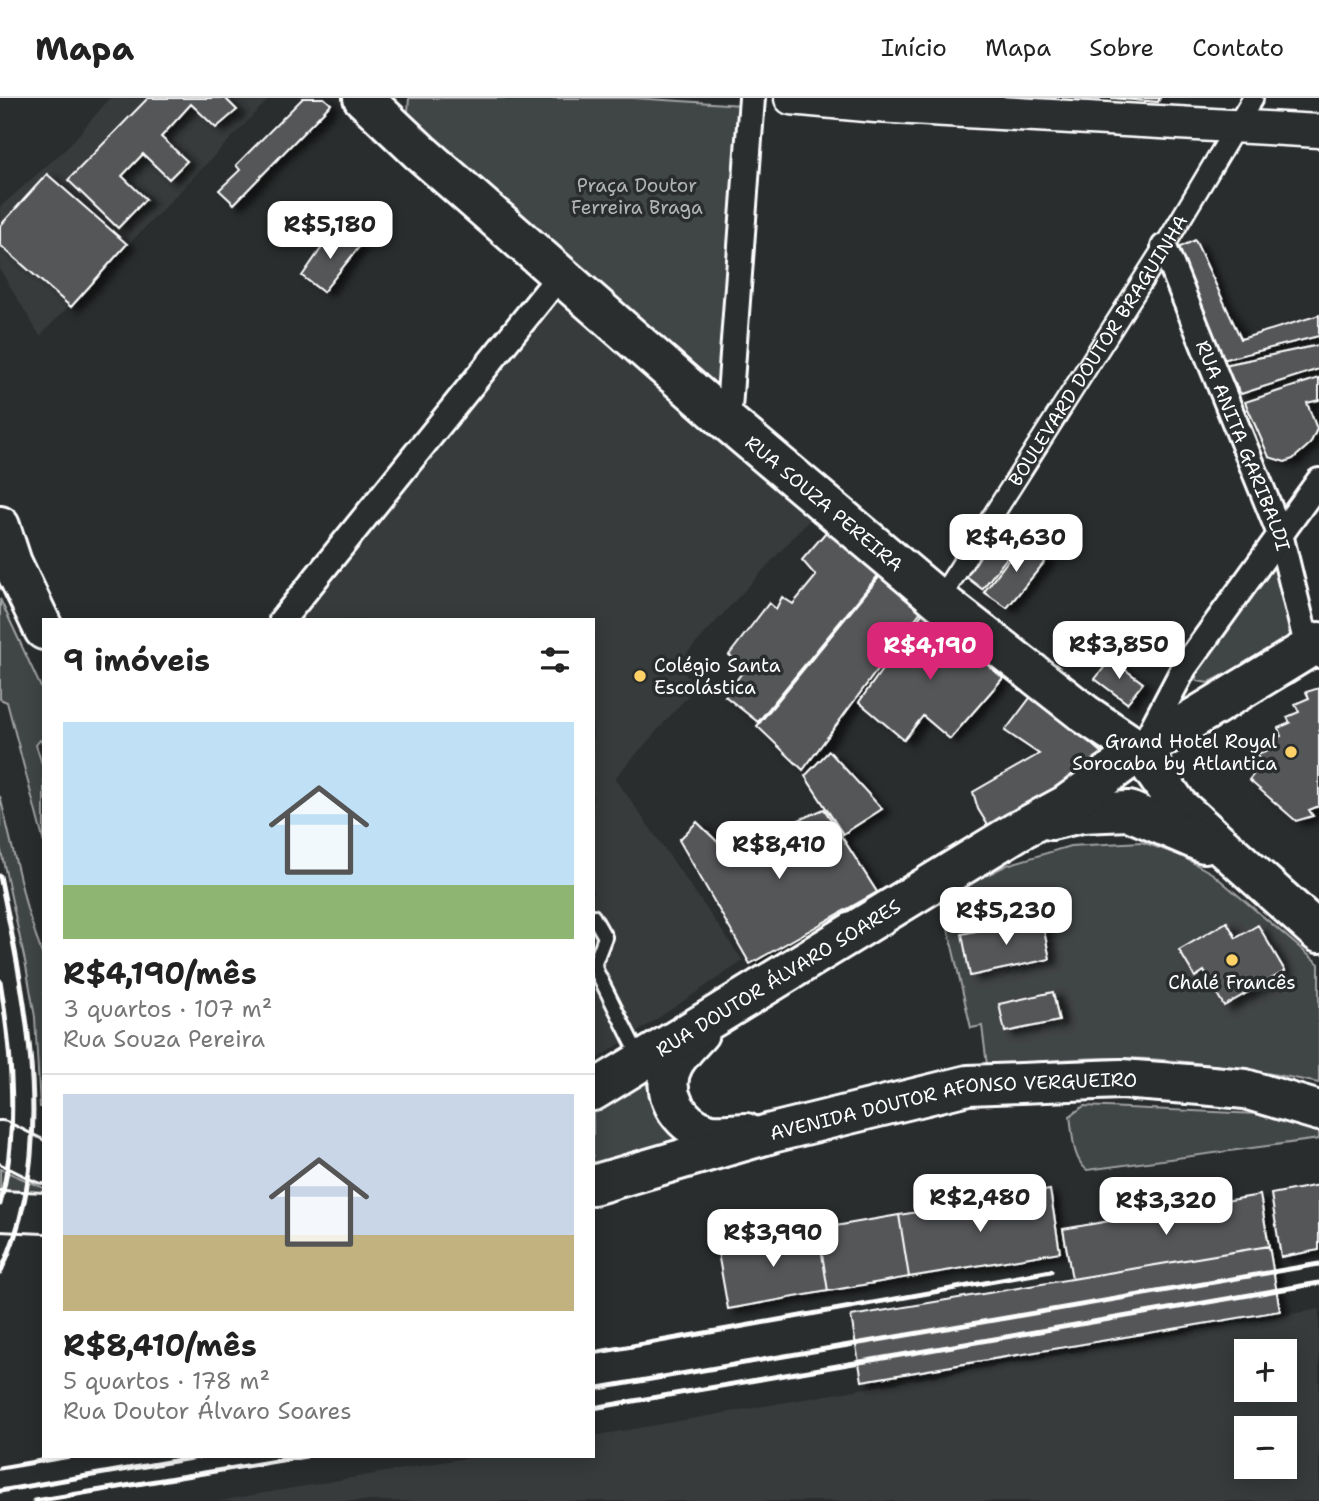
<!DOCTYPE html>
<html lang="pt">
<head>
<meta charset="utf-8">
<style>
	:root { --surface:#fff; --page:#f6f6f6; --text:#222; --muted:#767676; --line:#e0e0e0; --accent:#db2777 }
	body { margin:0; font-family:"Shantell Sans",sans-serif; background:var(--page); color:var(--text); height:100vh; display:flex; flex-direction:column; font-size:26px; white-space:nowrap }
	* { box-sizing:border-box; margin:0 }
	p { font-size:23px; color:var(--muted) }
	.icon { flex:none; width:38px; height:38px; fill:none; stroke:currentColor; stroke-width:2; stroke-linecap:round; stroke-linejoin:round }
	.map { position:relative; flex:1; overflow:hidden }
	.details { position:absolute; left:42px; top:520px; width:553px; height:840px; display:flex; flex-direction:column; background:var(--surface); border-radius:0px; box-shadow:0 4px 18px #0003 }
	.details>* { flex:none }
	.controls { position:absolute; left:1234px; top:1241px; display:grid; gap:14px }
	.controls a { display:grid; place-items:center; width:63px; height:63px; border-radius:0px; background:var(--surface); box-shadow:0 4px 18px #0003; font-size:35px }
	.price { position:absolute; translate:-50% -60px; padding:0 16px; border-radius:14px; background:#fff; color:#222; font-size:23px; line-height:46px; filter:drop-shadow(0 2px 4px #0008) }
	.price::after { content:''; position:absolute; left:50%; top:42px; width:21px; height:16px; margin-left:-10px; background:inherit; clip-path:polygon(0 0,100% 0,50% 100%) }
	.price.selected { background:var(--accent); color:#fff }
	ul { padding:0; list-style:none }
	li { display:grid; align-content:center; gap:14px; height:371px; padding:0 21px }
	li+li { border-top:2px solid var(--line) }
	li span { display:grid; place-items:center; height:217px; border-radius:0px; color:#555 }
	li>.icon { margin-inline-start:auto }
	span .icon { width:126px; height:126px; fill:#fffc; stroke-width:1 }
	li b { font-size:30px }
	h2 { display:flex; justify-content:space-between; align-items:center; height:84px; padding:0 21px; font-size:30px }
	header { display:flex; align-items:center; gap:42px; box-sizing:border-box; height:98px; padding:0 35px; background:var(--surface); border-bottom:2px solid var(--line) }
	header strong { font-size:33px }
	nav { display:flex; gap:38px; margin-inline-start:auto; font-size:24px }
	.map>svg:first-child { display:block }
</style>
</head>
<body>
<header>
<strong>Mapa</strong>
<nav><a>Início</a><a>Mapa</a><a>Sobre</a><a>Contato</a></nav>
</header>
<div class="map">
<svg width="1319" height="1403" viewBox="0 0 1319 1403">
	<defs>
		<filter id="shadow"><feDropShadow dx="8" dy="4.5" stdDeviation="3.5" flood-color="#0009"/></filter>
	</defs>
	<rect width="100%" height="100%" fill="#2a2d2e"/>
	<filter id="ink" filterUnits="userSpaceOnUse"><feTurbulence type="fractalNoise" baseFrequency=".0143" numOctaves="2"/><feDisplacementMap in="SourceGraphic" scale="14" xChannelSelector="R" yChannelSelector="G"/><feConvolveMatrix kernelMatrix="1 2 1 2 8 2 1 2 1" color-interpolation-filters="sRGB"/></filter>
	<g filter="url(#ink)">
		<!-- built -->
		<path fill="#373a3b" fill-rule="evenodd" d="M110,0H270L40,238L0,172V109L68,49Z
			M558,203L812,419L678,565L695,590L615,680L743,863L593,964V522H299Z
			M1319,1211V1403H219L477,1358H593V1338ZM1284,1253V1292H1246V1253ZM1284,1330V1368H1246V1330Z"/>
		<!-- green -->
		<path fill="#414445" stroke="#a0a2a2" stroke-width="2" d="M409,0H633L742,7L719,302L415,31L408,14Z
			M1276,460L1284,510L1294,541L1208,585L1197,583L1195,573Z
			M0,501L44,596V647L40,642L36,647L44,672V745L7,604L0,601Z
			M0,698L27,811L44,862V1009H40L35,919L26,868L0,748Z
			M1142,744L1179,757L1213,776L1319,866V985C1251,971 1181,960 1111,960C1070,960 1028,965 987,967L982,928L971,930L941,800L1007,767L1070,748Z
			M646,973C647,990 650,1014 662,1027C668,1035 683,1039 692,1044L593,1065V1001Z
			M1084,1008L1257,1016L1319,1027V1041L1087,1072C1072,1060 1073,1037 1070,1018Z
			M0,1071L44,1090V1104L0,1096Z"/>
		<!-- building -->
		<path fill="#555758" stroke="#fff" stroke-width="2" filter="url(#shadow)" d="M148,0H225L237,12L216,30L191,6L161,39L187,63L169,81L143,56L122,78L146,101L118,130L68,82Z
			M303,0H324L331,6L234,106L219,92L240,72L236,67Z
			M1111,0H1160L1158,4Z
			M47,76L127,146L71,209L0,147V128Z
			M334,132L359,149L323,194L302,178Z
			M1195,142L1241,241L1319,217V238L1222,262L1176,151Z
			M1319,247V271L1241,296L1224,267Z
			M1319,280V302L1307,305L1317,331L1310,346L1293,361L1285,364L1269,359L1245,304Z
			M997,425L1021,442L982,491L961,475Z
			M832,427L885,469L758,624L725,598L746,569L729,557L769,505L776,511L782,499L793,506L816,478L802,462Z
			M1023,443L1048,460L1007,510L984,494Z
			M880,478L921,513L803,672L757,628Z
			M924,513L1003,580L950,641L923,618L904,642L859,604Z
			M1111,561L1143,585L1127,605L1095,581Z
			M1319,590V708L1309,712L1313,718L1296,723L1249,682L1253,677L1250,668L1261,665L1257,656L1271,651L1268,643L1281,638L1278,630L1290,625L1287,619L1299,614L1295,606L1309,600L1306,594Z
			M1033,596L1104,657L1101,671L989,729L978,711L973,694L1039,656L1005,633Z
			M829,653L882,711L843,736L805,678Z
			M824,711L877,794L750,866L679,742L697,724L727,753Z
			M1041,819L1050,861L970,878L962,836Z
			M1227,824L1236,840L1258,827L1285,873L1224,908L1204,873L1195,879L1179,852Z
			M1053,894L1059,923L1005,934L999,906Z
			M1319,1087V1152L1281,1159L1271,1096Z
			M1050,1092L1060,1154L909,1179L899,1117Z
			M1260,1097L1269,1148L1072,1181L1063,1131Z
			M899,1117L909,1179L828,1193L818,1131Z
			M818,1131L828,1193L728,1211L717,1149Z
			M1269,1148L1280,1213L862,1283L851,1218Z"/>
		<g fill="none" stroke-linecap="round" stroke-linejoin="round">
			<!-- service casing -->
			<g stroke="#fff" stroke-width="18">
				<path id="service" d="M593,818L605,839L595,865L596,872L640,960"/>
			</g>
			<!-- pedestrian casing -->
			<g stroke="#fff" stroke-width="24">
				<g id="pedestrian">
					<path id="s1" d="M939,502L1164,149L1253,0"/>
				</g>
			</g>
			<!-- minor casing -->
			<g stroke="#fff" stroke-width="30">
				<g id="minor">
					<path id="s2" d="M1164,149L1280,436L1308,551L1318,557"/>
					<path d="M728,324L752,0"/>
					<path d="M282,522L561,176"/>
					<path d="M1142,650L1184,570L1319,383"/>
				</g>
			</g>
			<!-- tertiary casing -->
			<g stroke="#fff" stroke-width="37">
				<path id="tertiary" d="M791,0L876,8L1319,33"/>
			</g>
			<!-- primary casing -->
			<g stroke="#fff" stroke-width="44">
				<g id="primary">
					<path id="s3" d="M363,0L420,54L728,324L939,502L1085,616L1140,653L1178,708L1319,835"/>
					<path d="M0,428L12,465L44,532"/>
					<path d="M1051,722L1081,715L1129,713L1204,745"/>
					<path d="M699,935C691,944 680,954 674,965C658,993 679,1026 707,1035C718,1038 734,1035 746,1035"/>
					<path id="s4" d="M593,993L1016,734L1066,707L1140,653L1319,544"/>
					<path d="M0,1043L44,1065"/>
					<path id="s5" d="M593,1087L772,1035L968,987L1121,981L1201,987L1245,991L1319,1013"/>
					<path d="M0,1113L44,1115"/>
				</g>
			</g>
			<!-- service -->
			<use href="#service" stroke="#2a2d2e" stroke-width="12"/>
			<!-- pedestrian -->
			<use href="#pedestrian" stroke="#2a2d2e" stroke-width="19"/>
			<!-- minor -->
			<use href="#minor" stroke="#2a2d2e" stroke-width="24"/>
			<!-- tertiary -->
			<use href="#tertiary" stroke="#2a2d2e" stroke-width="32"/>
			<!-- primary -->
			<use href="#primary" stroke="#2a2d2e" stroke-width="38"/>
			<!-- rail -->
			<path stroke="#fff" stroke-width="5" d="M0,778C26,905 59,1053 0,1175
				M0,883C12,956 19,1034 0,1106
				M593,1255L1051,1173
				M593,1291L1319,1166
				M593,1310L1319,1185
				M0,1370L70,1358
				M0,1393L203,1358
				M35,1403L306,1358"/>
		</g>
	</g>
	<!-- markers -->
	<g fill="#ffd166" stroke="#2a2d2e" stroke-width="2.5">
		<circle cx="640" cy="578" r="7"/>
		<circle cx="1291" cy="654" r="7"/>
		<circle cx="1232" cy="862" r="7"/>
	</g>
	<g text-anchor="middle" stroke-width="7" stroke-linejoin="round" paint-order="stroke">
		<!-- park labels -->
		<g font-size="19" fill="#b3b4b5" stroke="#2a2d2e">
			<text x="637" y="94">Praça Doutor<tspan x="637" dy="22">Ferreira Braga</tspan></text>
		</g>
		<!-- street labels -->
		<g font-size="19" fill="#fff" stroke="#2a2d2e">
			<text dy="7" stroke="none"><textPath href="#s1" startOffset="296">BOULEVARD DOUTOR BRAGUINHA</textPath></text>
			<text dy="7" stroke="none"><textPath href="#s2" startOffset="214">RUA ANITA GARIBALDI</textPath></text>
			<text dy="7" stroke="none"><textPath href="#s3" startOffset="614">RUA SOUZA PEREIRA</textPath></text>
			<text dy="7" stroke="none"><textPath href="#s4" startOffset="217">RUA DOUTOR ÁLVARO SOARES</textPath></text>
			<text dy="7" stroke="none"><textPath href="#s5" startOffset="371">AVENIDA DOUTOR AFONSO VERGUEIRO</textPath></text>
		</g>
		<!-- poi labels -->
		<g font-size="19" fill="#fff" stroke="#2a2d2e" text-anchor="start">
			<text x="654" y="574">Colégio Santa<tspan x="654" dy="22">Escolástica</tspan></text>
			<text x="1277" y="650" text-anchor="end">Grand Hotel Royal<tspan x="1277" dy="22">Sorocaba by Atlantica</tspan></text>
			<text x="1232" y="891" text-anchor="middle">Chalé Francês</text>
		</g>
	</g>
</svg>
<div class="controls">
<a>+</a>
<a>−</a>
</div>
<b class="price" style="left:330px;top:163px">R$5,180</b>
<b class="price" style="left:1016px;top:476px">R$4,630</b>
<b class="price" style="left:1119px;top:583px">R$3,850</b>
<b class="price selected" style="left:930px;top:584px">R$4,190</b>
<b class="price" style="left:779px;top:783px">R$8,410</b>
<b class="price" style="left:1006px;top:849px">R$5,230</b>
<b class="price" style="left:980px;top:1136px">R$2,480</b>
<b class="price" style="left:1166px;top:1139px">R$3,320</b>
<b class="price" style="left:773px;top:1171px">R$3,990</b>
<section class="details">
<h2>9 imóveis<svg class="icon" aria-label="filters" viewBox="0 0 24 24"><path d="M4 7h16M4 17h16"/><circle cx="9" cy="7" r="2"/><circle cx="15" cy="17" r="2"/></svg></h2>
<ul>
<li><span style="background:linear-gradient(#bfe0f5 75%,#8fb573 0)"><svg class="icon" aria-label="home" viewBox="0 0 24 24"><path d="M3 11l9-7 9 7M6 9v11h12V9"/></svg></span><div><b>R$4,190/mês</b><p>3 quartos · 107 m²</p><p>Rua Souza Pereira</p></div></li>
<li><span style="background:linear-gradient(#c9d6e8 65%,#c2b280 0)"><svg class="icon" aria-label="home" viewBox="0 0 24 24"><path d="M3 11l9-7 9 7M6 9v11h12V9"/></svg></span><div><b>R$8,410/mês</b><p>5 quartos · 178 m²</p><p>Rua Doutor Álvaro Soares</p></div></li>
</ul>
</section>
</div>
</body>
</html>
